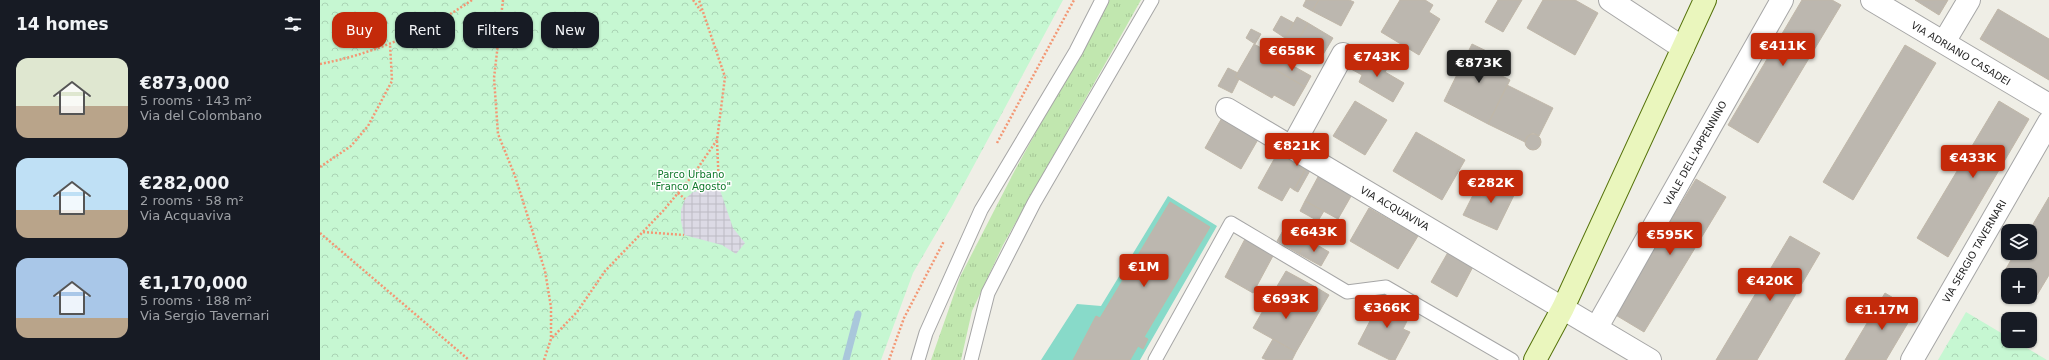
<!DOCTYPE html>
<html lang="en">
<head>
<meta charset="utf-8">
<style>
	:root { --surface:#171b24; --page:#20242c; --text:#f1f3f6; --muted:#9ea1a6; --accent:#c42a0a }
	body { margin:0; font-family:"DejaVu Sans",sans-serif; background:var(--page); color:var(--text); height:100vh; display:flex; flex-direction:column; font-size:15px; white-space:nowrap }
	* { box-sizing:border-box; margin:0 }
	p { font-size:13px; color:var(--muted) }
	.icon { flex:none; width:22px; height:22px; fill:none; stroke:currentColor; stroke-width:2; stroke-linecap:round; stroke-linejoin:round }
	.map { position:relative; flex:1; overflow:hidden }
	.panel { display:flex; flex-direction:column; background:var(--surface); width:320px }
	.panel>* { flex:none }
	.banner { position:absolute; left:12px; top:12px; width:380px; height:36px; display:flex; gap:8px }
	.tools { position:absolute; left:1681px; top:224px; display:grid; gap:8px }
	.tools a { display:grid; place-items:center; width:36px; height:36px; border-radius:8px; background:var(--surface); box-shadow:0 1px 3px #0004; font-size:20px }
	.price { position:absolute; translate:-50% -34px; padding:0 9px; border-radius:4px; background:var(--accent); color:#fff; font-size:13px; line-height:26px; filter:drop-shadow(0 1px 2px #0008) }
	.price::after { content:''; position:absolute; left:50%; top:24px; width:12px; height:9px; margin-left:-6px; background:inherit; clip-path:polygon(0 0,100% 0,50% 100%) }
	.price.active { background:#222; color:#fff }
	ul { padding:0; list-style:none }
	li { display:flex; align-items:center; gap:12px; height:100px; padding:0 16px }
	li span { display:grid; place-items:center; flex:none; width:112px; height:80px; border-radius:12px; color:#555 }
	li>.icon { margin-inline-start:auto }
	span .icon { width:48px; height:48px; fill:#fffc; stroke-width:1 }
	li b { font-size:17px }
	h2 { display:flex; justify-content:space-between; align-items:center; height:48px; padding:0 16px; font-size:17px }
	.pill { padding:0 14px; border-radius:12px; background:var(--surface); box-shadow:0 1px 3px #0004; font-size:14px; line-height:36px }
	.pill.active { background:var(--accent); color:#fff }
	main { display:flex; flex:1; min-height:0 }
	.map>svg:first-child { display:block }
</style>
</head>
<body>
<main>
<section class="panel">
<h2>14 homes<svg class="icon" aria-label="filters" viewBox="0 0 24 24"><path d="M4 7h16M4 17h16"/><circle cx="9" cy="7" r="2"/><circle cx="15" cy="17" r="2"/></svg></h2>
<ul>
<li><span style="background:linear-gradient(#dfe7d0 60%,#b9a48a 0)"><svg class="icon" aria-label="home" viewBox="0 0 24 24"><path d="M3 11l9-7 9 7M6 9v11h12V9"/></svg></span><div><b>€873,000</b><p>5 rooms · 143 m²</p><p>Via del Colombano</p></div></li>
<li><span style="background:linear-gradient(#bfe0f5 65%,#b9a48a 0)"><svg class="icon" aria-label="home" viewBox="0 0 24 24"><path d="M3 11l9-7 9 7M6 9v11h12V9"/></svg></span><div><b>€282,000</b><p>2 rooms · 58 m²</p><p>Via Acquaviva</p></div></li>
<li><span style="background:linear-gradient(#a9c7e8 75%,#b9a48a 0)"><svg class="icon" aria-label="home" viewBox="0 0 24 24"><path d="M3 11l9-7 9 7M6 9v11h12V9"/></svg></span><div><b>€1,170,000</b><p>5 rooms · 188 m²</p><p>Via Sergio Tavernari</p></div></li>
</ul>
</section>
<div class="map">
<svg width="1729" height="360" viewBox="0 0 1729 360">
	<defs>
		<pattern id="grass-tufts" width="24" height="20" patternUnits="userSpaceOnUse"><rect width="24" height="20" fill="#c1e7af"/><path d="M3 7l-1-3M5 7V3M7 7l1-3M15 17l-1-3M17 17v-4M19 17l1-3" fill="none" stroke="#a5c696"/></pattern>
		<pattern id="park-crowns" width="20" height="18" patternUnits="userSpaceOnUse"><rect width="20" height="18" fill="#c6f7d2"/><path d="M2 6a3 3 0 1 1 6 0M12 15a3 3 0 1 1 6 0" fill="none" stroke="#aad3b4"/></pattern>
		<pattern id="plaza-grid" width="8" height="8" patternUnits="userSpaceOnUse"><rect width="8" height="8" fill="#dcdae5"/><path d="M0 4h8M4 0v8" fill="none" stroke="#bcbbc4"/></pattern>
	</defs>
	<rect width="100%" height="100%" fill="#efeee6"/>
	<!-- grass -->
	<path fill="url(#grass-tufts)" d="M789,0H821L683,245L652,311L641,360H611L640,277L695,170Z"/>
	<!-- park -->
	<path fill="url(#park-crowns)" d="M0,0H743L632,206L593,273L561,360H0Z
		M1646,312L1688,337V341H1695L1727,360H1618Z"/>
	<!-- pitch -->
	<path fill="#88dac9" d="M848,196L897,226L820,360H721L757,304L781,306Z"/>
	<!-- plaza -->
	<path fill="url(#plaza-grid)" d="M399,187L413,228L425,243L416,254L402,245L364,235L361,221V210L365,199L373,192Z"/>
	<g fill="none" stroke-linecap="round" stroke-linejoin="round">
		<!-- stream -->
		<path stroke="#a9c7db" stroke-width="7" d="M526,360L538,314"/>
	</g>
	<!-- building -->
	<path fill="#bcb7af" stroke="#c0b7a9" d="M986,0H999L992,11L983,6Z
		M999,0H1029L1034,2L1021,26L992,11Z
		M1080,0H1105L1113,5L1109,12L1120,19L1099,55L1061,32Z
		M1178,0H1202L1183,32L1165,22Z
		M1223,0H1255L1278,13L1255,55L1207,28Z
		M1482,0H1512L1521,5L1438,143L1408,125Z
		M1595,0H1628L1619,15Z
		M1678,9L1729,39V80L1660,39Z
		M961,16L974,23L965,38L953,30Z
		M977,17L988,23L976,44L965,38Z
		M988,23L1013,38L1001,58L976,44Z
		M931,29L941,34L935,44L926,38Z
		M934,44L959,58L953,68L985,87L974,106L954,95L952,98L915,77Z
		M1152,44L1187,61L1180,75L1190,80L1168,124L1124,101Z
		M1585,45L1616,63L1533,200L1503,182Z
		M1039,53L1067,69L1065,72L1084,83L1073,102L1039,82L1042,75L1031,69Z
		M959,58L991,76L985,87L953,68Z
		M908,68L918,73L915,77L919,79L912,93L898,86Z
		M1187,85L1233,108L1219,136L1213,133L1208,136L1205,142L1168,124Z
		M1035,101L1067,120L1045,155L1013,136Z
		M1679,101L1709,119L1628,257L1597,238Z
		M903,116L940,136L921,169L885,148Z
		M1096,132L1145,160L1122,200L1073,171Z
		M1205 142a8 8 0 1 1 16 0a8 8 0 1 1-16 0Z
		M961,149L992,167L978,192L974,190L985,170L957,154Z
		M957,154L985,170L974,190L970,187L962,201L938,188Z
		M999,175L1034,191L1018,219L985,201Z
		M1172,176L1197,189L1177,230L1143,215L1154,193L1162,197Z
		M1376,179L1406,197L1324,332L1294,314Z
		M1729,197V275L1717,295L1710,291V275H1688V277L1683,274L1695,253H1710L1709,231Z
		M985,201L1004,211L998,221L980,211Z
		M850,202L890,227L824,337L828,339L823,349L818,346L810,360H753L776,316L780,318Z
		M1049,208L1098,236L1078,269L1030,241Z
		M965,227L987,239L979,254L957,241Z
		M1470,236L1500,253L1437,360H1396Z
		M925,239L954,254L933,293L905,277Z
		M987,239L1009,252L1001,266L979,254Z
		M1131,247L1156,261L1137,297L1111,282Z
		M966,271L999,289L989,306L956,288Z
		M956,288L999,312L976,352L933,328Z
		M999,289L1009,295L999,312L989,306Z
		M1565,293L1595,311L1566,360H1525Z
		M1064,294L1093,309L1083,329L1090,332L1075,360H1070L1038,344Z
		M953,339L976,352L972,360H947L942,358Z"/>
	<g fill="none" stroke-linecap="round" stroke-linejoin="round">
		<!-- lane casing -->
		<g stroke="#a6a6a6" stroke-width="15">
			<path id="lane" d="M598,360L606,333L661,210L756,51L782,0
				M651,360L668,293L714,203L832,0
				M835,360L911,223L1027,292L1066,287L1192,360"/>
		</g>
		<!-- street casing -->
		<g stroke="#a6a6a6" stroke-width="24">
			<path id="street" d="M1290,0L1363,48
				M1552,0L1729,105
				M1624,42L1649,0
				M907,109L1330,360
				M972,147L1023,54
				M1277,327L1462,0
				M1592,360L1729,122"/>
		</g>
		<!-- secondary casing -->
		<g stroke="#55720a" stroke-width="24">
			<path id="secondary" d="M1215,360L1243,308L1385,0"/>
		</g>
		<!-- path -->
		<path stroke="#f39774" stroke-width="2.5" stroke-dasharray="2 2" stroke-linecap="butt" d="M183,0L174,78L178,134L195,176L225,271L231,307V339
			M373,0L381,11
			M0,64C53,54 107,31 152,0
			M397,141L399,187
			M677,143L754,0
			M0,167L31,146L48,126L72,81L70,44
			M358,193L365,199
			M323,232L364,235
			M0,233L149,360
			M224,360L231,339L257,312L285,271L343,211L373,175L397,140L405,77L379,0
			M569,360L584,318L624,241"/>
		<!-- lane -->
		<use href="#lane" stroke="#fff" stroke-width="13"/>
		<!-- street -->
		<use href="#street" stroke="#fff" stroke-width="22"/>
		<!-- secondary -->
		<use href="#secondary" stroke="#eaf6bd" stroke-width="22"/>
	</g>
	<g text-anchor="middle" stroke-width="3" stroke-linejoin="round" paint-order="stroke">
		<!-- street labels -->
		<g font-size="10" fill="#1f1f1f" stroke="#fff">
			<text transform="translate(1641 53) rotate(31)" y="4">VIA ADRIANO CASADEI</text>
			<text transform="translate(1375 153) rotate(-61)" y="4">VIALE DELL'APPENNINO</text>
			<text transform="translate(1075 208) rotate(30)" y="4">VIA ACQUAVIVA</text>
			<text transform="translate(1654 251) rotate(-60)" y="4">VIA SERGIO TAVERNARI</text>
		</g>
		<!-- park labels -->
		<g font-size="10" fill="#11792c" stroke="#fff">
			<text x="371" y="178">Parco Urbano<tspan x="371" dy="12">"Franco Agosto"</tspan></text>
		</g>
	</g>
</svg>
<div class="tools">
<a><svg class="icon" aria-label="layers" viewBox="0 0 24 24"><path d="M12 4l9 5-9 5-9-5zM3 14l9 5 9-5"/></svg></a>
<a>+</a>
<a>−</a>
</div>
<b class="price" style="left:1463px;top:67px">€411K</b>
<b class="price" style="left:972px;top:72px">€658K</b>
<b class="price" style="left:1057px;top:78px">€743K</b>
<b class="price active" style="left:1159px;top:84px">€873K</b>
<b class="price" style="left:977px;top:167px">€821K</b>
<b class="price" style="left:1653px;top:179px">€433K</b>
<b class="price" style="left:1171px;top:204px">€282K</b>
<b class="price" style="left:994px;top:253px">€643K</b>
<b class="price" style="left:1350px;top:256px">€595K</b>
<b class="price" style="left:824px;top:288px">€1M</b>
<b class="price" style="left:1450px;top:302px">€420K</b>
<b class="price" style="left:966px;top:320px">€693K</b>
<b class="price" style="left:1067px;top:329px">€366K</b>
<b class="price" style="left:1562px;top:331px">€1.17M</b>
<div class="banner">
<a class="pill active">Buy</a>
<a class="pill">Rent</a>
<a class="pill">Filters</a>
<a class="pill">New</a>
</div>
</div>
</main>
</body>
</html>
